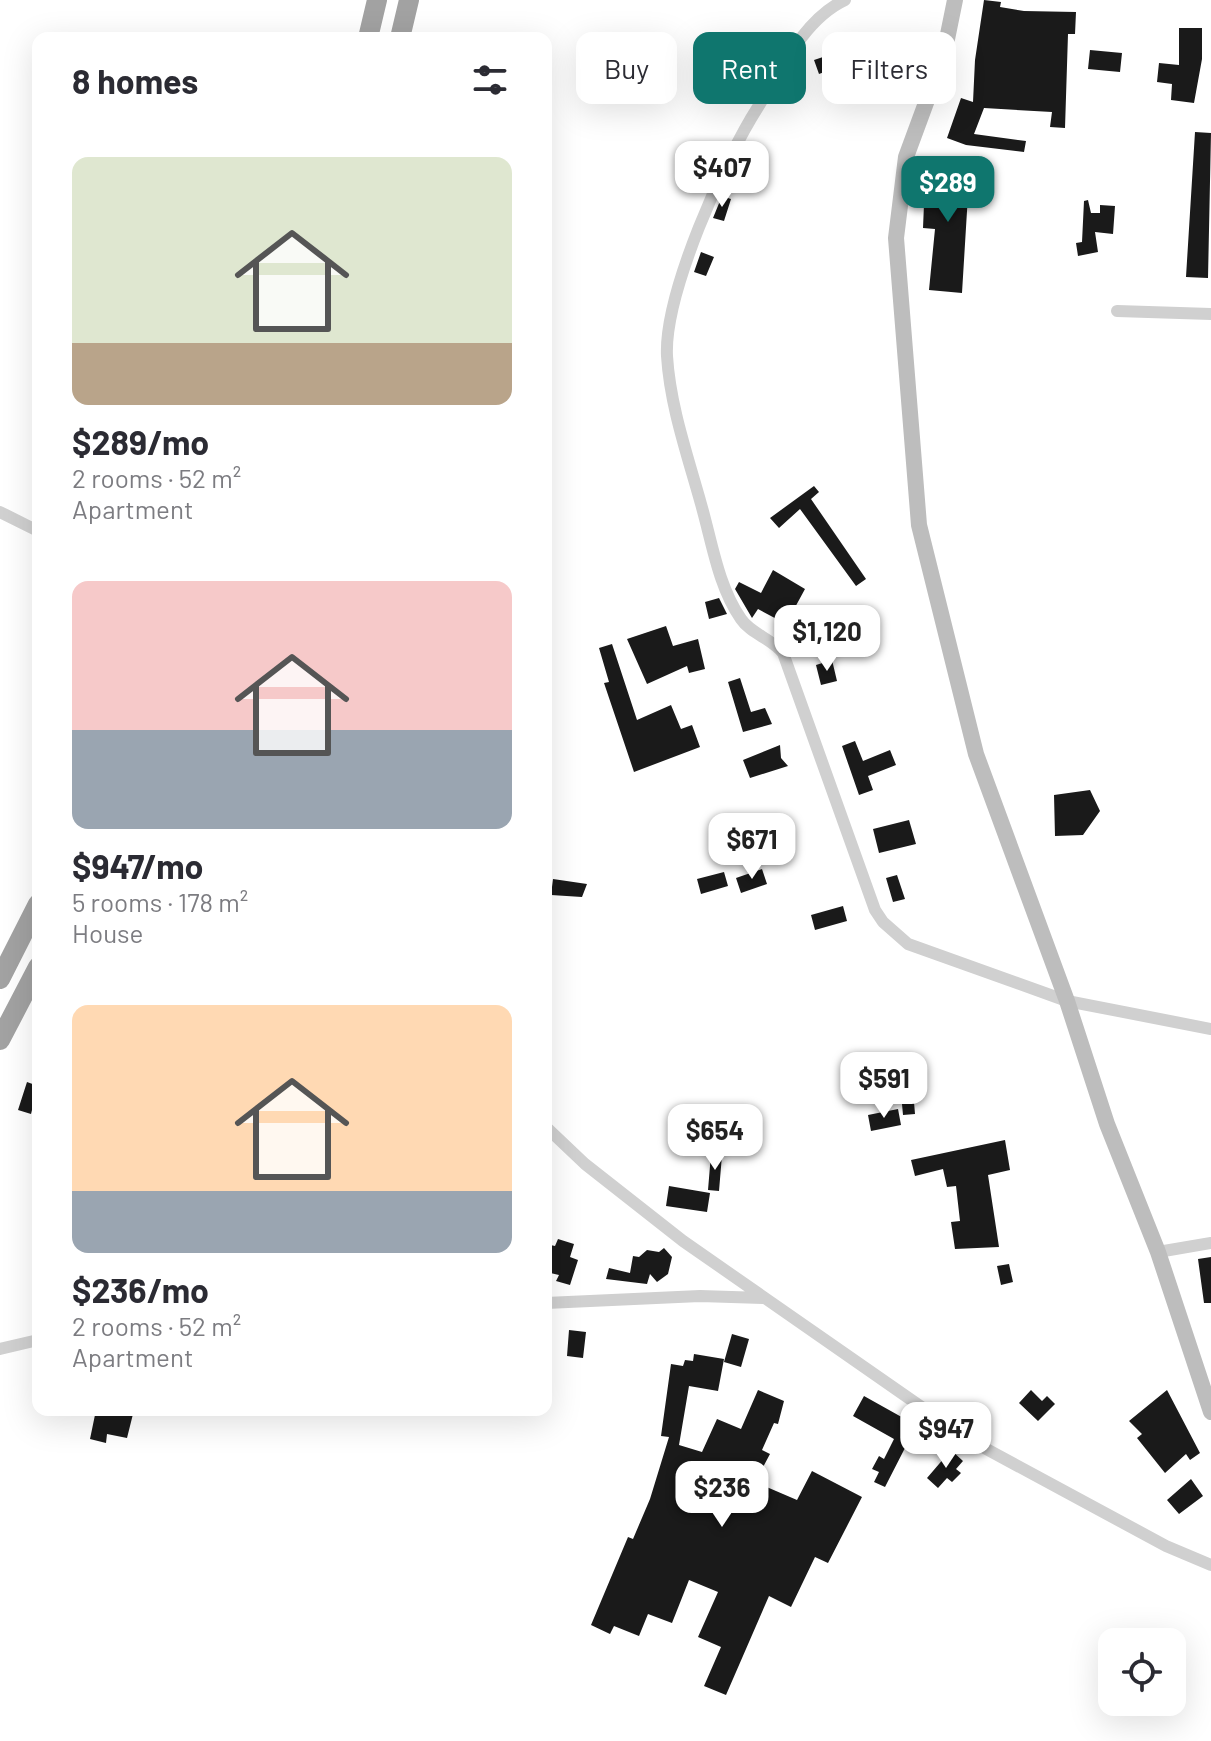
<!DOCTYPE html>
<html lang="en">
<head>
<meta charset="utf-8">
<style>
	:root { --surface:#fff; --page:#f7f7f7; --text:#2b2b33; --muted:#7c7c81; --accent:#0f766e }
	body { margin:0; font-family:Barlow,sans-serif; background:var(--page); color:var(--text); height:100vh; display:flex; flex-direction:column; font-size:30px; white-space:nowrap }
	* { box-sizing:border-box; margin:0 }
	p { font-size:26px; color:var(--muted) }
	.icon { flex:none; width:44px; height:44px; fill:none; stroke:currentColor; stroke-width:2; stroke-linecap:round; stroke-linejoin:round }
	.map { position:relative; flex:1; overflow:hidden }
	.panel { position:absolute; left:32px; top:32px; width:520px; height:1384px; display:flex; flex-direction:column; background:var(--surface); border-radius:16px; box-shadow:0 8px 32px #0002 }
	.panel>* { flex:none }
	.hud { position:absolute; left:576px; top:32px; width:514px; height:72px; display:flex; gap:16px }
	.fabs { position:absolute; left:1098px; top:1628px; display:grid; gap:16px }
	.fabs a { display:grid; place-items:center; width:88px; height:88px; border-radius:16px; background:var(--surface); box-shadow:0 8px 32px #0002; font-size:40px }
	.price { position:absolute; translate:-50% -68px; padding:0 18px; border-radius:16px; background:#fff; color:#222; font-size:26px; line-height:52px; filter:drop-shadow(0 2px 4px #0008) }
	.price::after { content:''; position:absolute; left:50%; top:48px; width:24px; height:18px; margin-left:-12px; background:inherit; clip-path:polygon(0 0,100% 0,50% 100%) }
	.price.active { background:var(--accent); color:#fff }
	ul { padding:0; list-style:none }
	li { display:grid; align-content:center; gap:16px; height:424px; padding:0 40px }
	li span { display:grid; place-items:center; height:248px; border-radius:16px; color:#555 }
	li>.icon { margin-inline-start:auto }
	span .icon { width:144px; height:144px; fill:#fffc; stroke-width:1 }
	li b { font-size:34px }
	h2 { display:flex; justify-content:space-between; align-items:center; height:96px; padding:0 40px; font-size:34px }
	.chip { padding:0 28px; border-radius:16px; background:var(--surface); box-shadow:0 8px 32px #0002; font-size:28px; line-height:72px }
	.chip.active { background:var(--accent); color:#fff }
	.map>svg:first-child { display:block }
</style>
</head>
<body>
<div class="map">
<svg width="1211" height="1741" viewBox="0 0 1211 1741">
	<rect width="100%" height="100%" fill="#fff"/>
	<!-- building -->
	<path fill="#1a1a1a" d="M984,0L1001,2L1000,7L1024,11L1076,12L1075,34H1068L1065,128L1050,127L1052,112L984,108L974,134L1026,141L1024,152L966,145L947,138L961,98L973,102L975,60Z
		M1179,28H1202V59L1194,103L1171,100L1172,84L1157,82L1159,63L1179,65Z
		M844,50L848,78L831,84L827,71L819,74L814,60Z
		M1090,50L1122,53L1120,72L1088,69Z
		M737,70L739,90L722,92L719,72Z
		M1195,132L1211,133L1208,278L1186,277Z
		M970,162L962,293L929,290L935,229L923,228L924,204L930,205L929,164Z
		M722,196L731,199L724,221L713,218Z
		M1088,200L1091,213H1100V205L1115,206L1113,234L1095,232L1098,252L1078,256L1076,243L1082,242L1084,201Z
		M701,252L714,257L706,276L694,272Z
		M814,486L819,492L811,499L866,579L856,586L800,509L779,528L770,518Z
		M773,570L805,589L786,624L758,609L752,618L735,589L739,582L761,593Z
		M719,598L727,614L709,619L705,602Z
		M666,626L673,646L698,639L705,669L689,673L687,666L647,684L627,639Z
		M612,644L637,720L671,705L681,729L692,725L700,747L634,772L604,683L609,682L599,648Z
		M832,660L837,681L821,685L816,665Z
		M740,678L751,712L765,708L772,724L743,732L728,682Z
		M855,741L863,761L890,750L896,765L868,776L873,790L859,795L842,746Z
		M780,745L781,758L788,766L750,778L743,760Z
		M1090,790L1100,811L1083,835L1055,836L1054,795Z
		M909,820L916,844L879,853L873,829Z
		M762,869L767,884L741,893L736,878Z
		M724,872L728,886L701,894L697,879Z
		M897,875L905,899L893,902L886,878Z
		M553,879L587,884L582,897L551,895Z
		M843,906L847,921L815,930L811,915Z
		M27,1082L38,1086L31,1114L18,1110Z
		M914,1102L915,1114L903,1115L902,1104Z
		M898,1109L901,1125L871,1131L868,1115Z
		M1005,1140L1010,1170L988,1175L999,1247L955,1249L951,1222L960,1221L956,1186L947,1187L943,1169L915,1176L911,1160Z
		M711,1154L722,1155L719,1191L708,1190Z
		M669,1186L710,1193L707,1212L666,1206Z
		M558,1239L574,1244L570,1257L578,1260L570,1285L556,1281L559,1275L546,1272V1244L555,1246Z
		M664,1248L672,1257L668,1274L657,1282L650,1274L647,1284L606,1279L609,1268L630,1273L633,1256L639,1257L647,1250L659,1252Z
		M1211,1257V1303H1204L1198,1259Z
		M1009,1264L1013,1282L1001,1285L997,1266Z
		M569,1330L586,1332L583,1358L567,1356Z
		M732,1334L749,1339L741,1367L724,1362Z
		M694,1354L724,1359L718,1391L689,1386L679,1445L702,1452L717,1419L741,1429L758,1390L784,1401L778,1424L774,1423L762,1450L770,1454L755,1482L797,1500L812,1471L862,1497L828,1563L815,1557L791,1607L769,1596L726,1695L704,1686L721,1647L698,1637L718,1592L689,1580L672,1623L648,1614L639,1636L614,1626L610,1634L591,1625L628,1537L633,1539L650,1499L669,1437L661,1436L671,1364L683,1366L685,1360L693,1361Z
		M1031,1390L1042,1401L1047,1396L1055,1404L1038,1421L1019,1403Z
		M1167,1390L1200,1453L1190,1460L1186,1454L1165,1473L1137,1438L1142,1434L1129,1421Z
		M864,1396L923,1429L912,1449L906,1446L885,1487L874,1482L879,1472L872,1469L879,1456L884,1459L894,1439L853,1416Z
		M96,1410H134L127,1438L107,1434L106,1443L90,1439Z
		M951,1450L963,1461L956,1469L961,1473L952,1482L947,1478L938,1488L927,1478Z
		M1191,1479L1203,1496L1179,1514L1167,1500Z"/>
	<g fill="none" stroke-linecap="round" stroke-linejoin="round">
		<!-- minor -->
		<path stroke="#d0d0d0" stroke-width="12" d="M845,0C804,19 781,70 758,107C724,160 664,294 667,356C670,406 688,457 701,504C712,542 718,586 741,619C751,634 771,638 783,653L875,910L883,922L908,944L1067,1001L1211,1029
			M1117,311L1211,314
			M0,512L38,531
			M546,1127L585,1164L683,1241L966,1438L1166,1546L1211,1565
			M1158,1252L1211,1243
			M546,1303L700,1296L763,1298
			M0,1349L38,1340"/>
		<!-- secondary -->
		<path stroke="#bdbdbd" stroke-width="16" d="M955,0L944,54L906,157L896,238L919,525L976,754L1067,1001L1107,1124L1158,1252L1211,1412"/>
		<!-- trunk -->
		<path stroke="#a2a2a2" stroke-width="20" d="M368,38L377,0
			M400,38L409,0
			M0,979L38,904
			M0,1040L38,967"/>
	</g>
</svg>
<div class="fabs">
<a><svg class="icon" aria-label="locate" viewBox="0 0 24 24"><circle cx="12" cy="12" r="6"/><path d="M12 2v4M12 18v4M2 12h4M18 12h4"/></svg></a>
</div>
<b class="price" style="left:722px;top:209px">$407</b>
<b class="price active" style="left:948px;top:224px">$289</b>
<b class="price" style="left:827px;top:673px">$1,120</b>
<b class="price" style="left:752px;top:881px">$671</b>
<b class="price" style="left:884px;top:1120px">$591</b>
<b class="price" style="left:715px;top:1172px">$654</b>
<b class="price" style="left:946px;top:1470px">$947</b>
<b class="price" style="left:722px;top:1529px">$236</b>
<div class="hud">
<a class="chip">Buy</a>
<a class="chip active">Rent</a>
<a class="chip">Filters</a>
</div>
<section class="panel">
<h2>8 homes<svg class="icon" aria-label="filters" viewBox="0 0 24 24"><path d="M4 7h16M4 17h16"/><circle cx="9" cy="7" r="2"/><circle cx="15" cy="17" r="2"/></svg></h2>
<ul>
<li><span style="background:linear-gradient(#dfe7d0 75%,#b9a48a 0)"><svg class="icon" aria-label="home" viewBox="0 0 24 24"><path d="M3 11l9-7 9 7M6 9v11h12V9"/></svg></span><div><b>$289/mo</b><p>2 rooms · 52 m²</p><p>Apartment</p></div></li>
<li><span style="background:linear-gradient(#f6c9c9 60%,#9aa5b1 0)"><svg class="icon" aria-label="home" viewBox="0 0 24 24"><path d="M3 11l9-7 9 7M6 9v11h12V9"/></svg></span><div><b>$947/mo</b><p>5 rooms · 178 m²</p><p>House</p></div></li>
<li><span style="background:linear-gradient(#ffd9b3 75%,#9aa5b1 0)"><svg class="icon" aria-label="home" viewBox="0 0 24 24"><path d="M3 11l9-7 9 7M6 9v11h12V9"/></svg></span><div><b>$236/mo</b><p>2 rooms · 52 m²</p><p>Apartment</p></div></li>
</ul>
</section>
</div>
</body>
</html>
